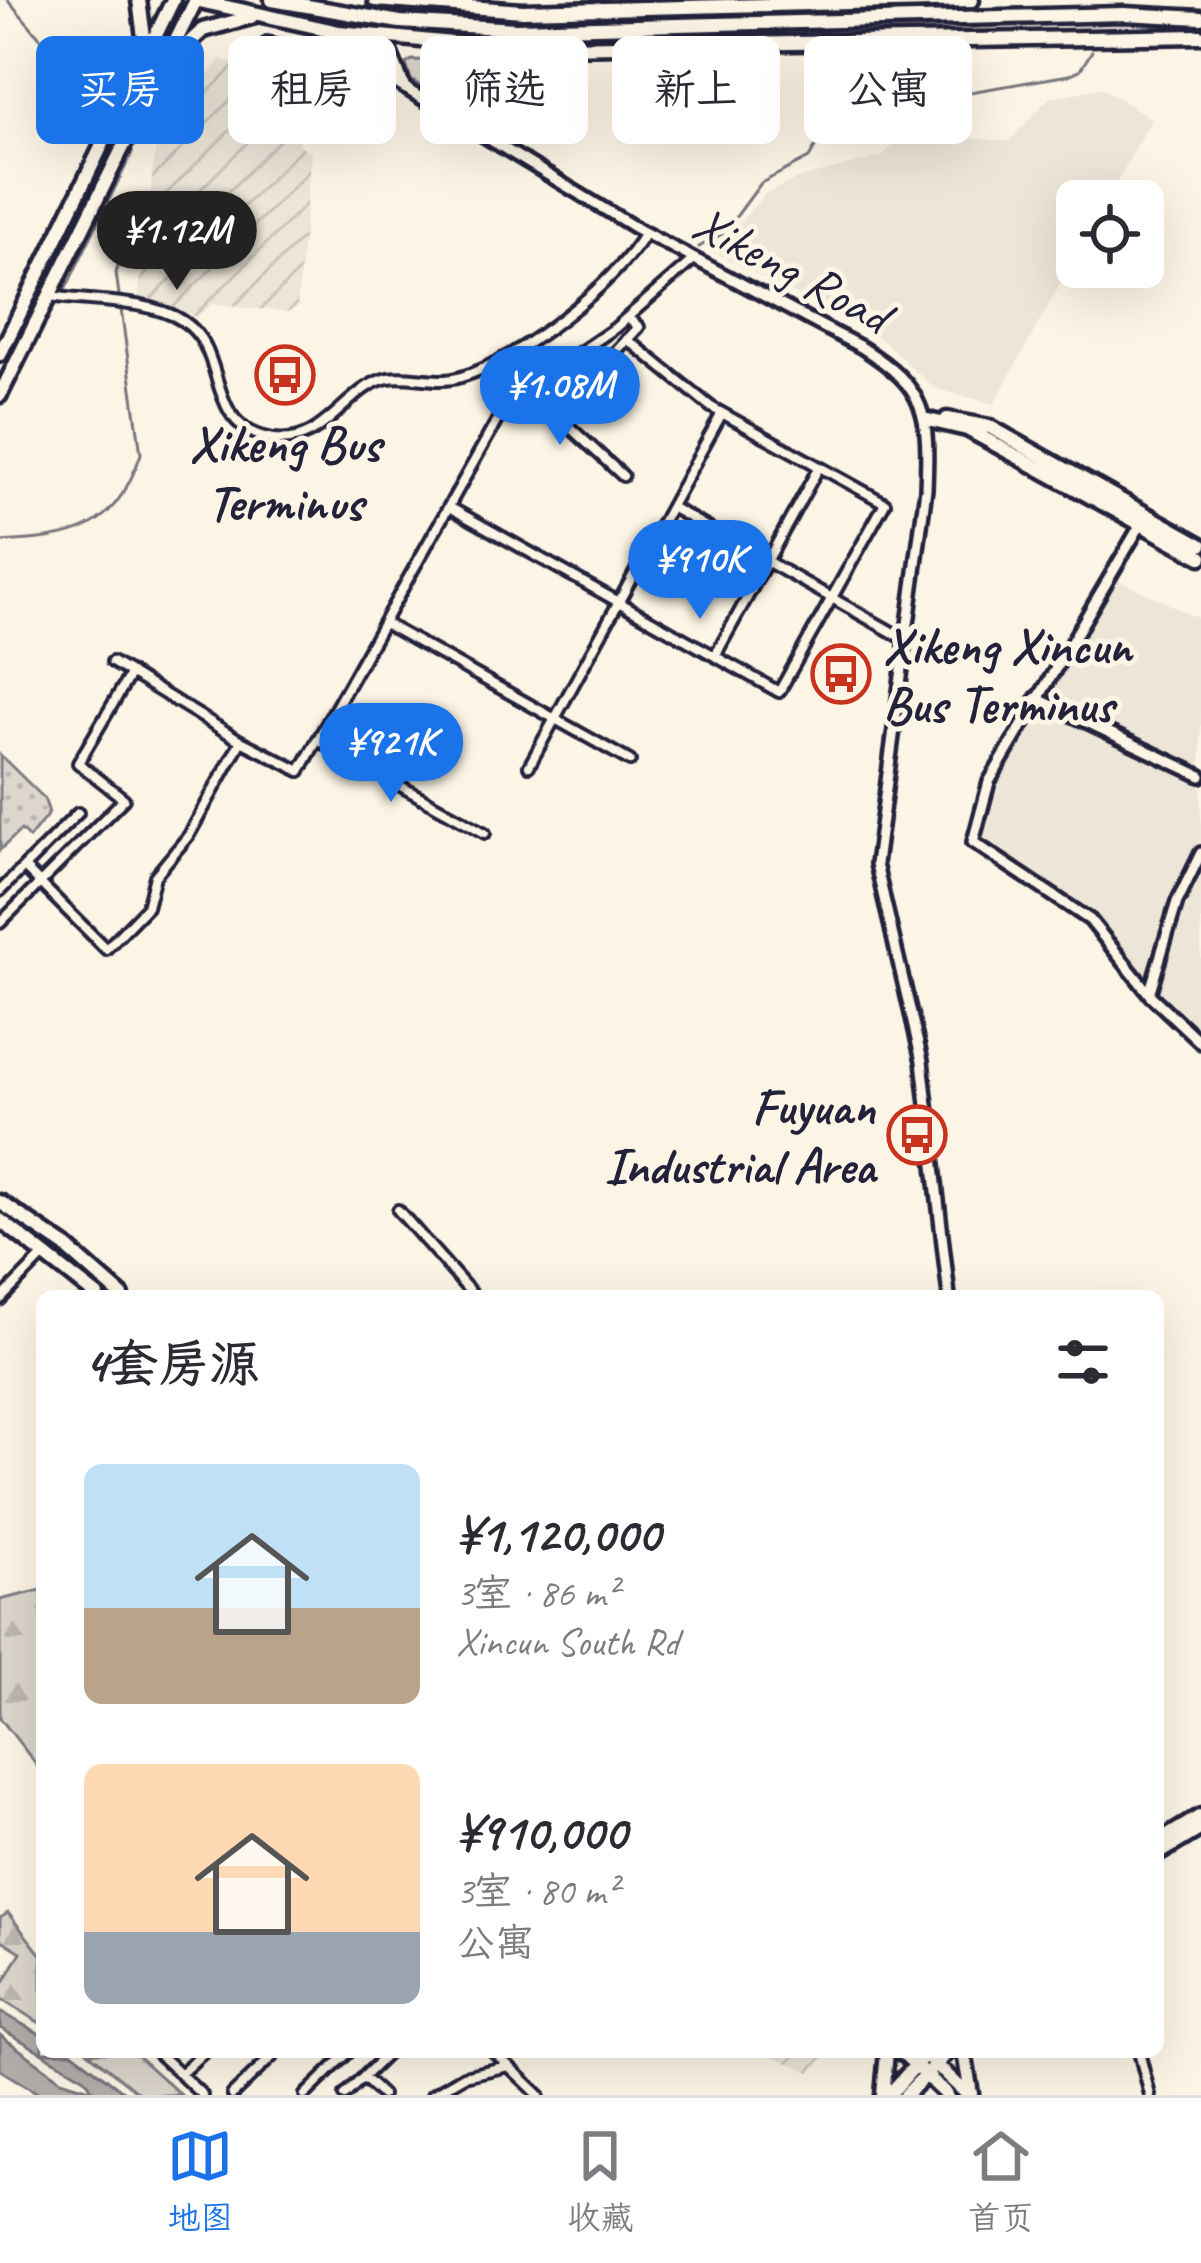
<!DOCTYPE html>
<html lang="zh">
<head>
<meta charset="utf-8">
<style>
	:root { --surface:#fff; --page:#f2f2f3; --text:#2b2b33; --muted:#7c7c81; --line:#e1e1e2; --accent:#1a73e8 }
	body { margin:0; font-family:Caveat,"LXGW WenKai TC",sans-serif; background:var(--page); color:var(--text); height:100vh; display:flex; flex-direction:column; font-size:45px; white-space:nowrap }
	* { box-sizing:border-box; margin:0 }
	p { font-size:39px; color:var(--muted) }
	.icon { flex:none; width:66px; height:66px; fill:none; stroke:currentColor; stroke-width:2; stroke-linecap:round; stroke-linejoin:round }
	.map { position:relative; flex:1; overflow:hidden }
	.side { position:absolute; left:36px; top:1290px; width:1128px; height:768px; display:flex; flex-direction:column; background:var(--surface); border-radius:18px; box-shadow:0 12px 48px #0002 }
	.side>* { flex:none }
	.banner { position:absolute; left:36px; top:36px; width:1131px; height:108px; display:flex; gap:24px }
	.controls { position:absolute; left:1056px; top:180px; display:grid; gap:24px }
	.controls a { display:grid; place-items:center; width:108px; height:108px; border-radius:18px; background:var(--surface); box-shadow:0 12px 48px #0002; font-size:60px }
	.price { position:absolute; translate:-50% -102px; padding:0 27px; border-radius:42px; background:var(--accent); color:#fff; font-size:39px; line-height:78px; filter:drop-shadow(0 3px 6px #0008) }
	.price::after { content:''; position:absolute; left:50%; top:72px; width:36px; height:27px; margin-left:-18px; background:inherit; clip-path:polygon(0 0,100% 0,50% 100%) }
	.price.selected { background:#222; color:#fff }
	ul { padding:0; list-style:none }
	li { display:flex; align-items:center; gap:36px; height:300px; padding:0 48px }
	li span { display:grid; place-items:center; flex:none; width:336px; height:240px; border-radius:18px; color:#555 }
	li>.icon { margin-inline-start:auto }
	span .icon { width:144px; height:144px; fill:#fffc; stroke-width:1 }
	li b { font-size:51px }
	h2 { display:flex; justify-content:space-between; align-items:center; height:144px; padding:0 48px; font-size:51px }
	.chip { padding:0 42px; border-radius:18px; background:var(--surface); box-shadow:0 12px 48px #0002; font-size:42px; line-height:108px }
	.chip.selected { background:var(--accent); color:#fff }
	.dock { display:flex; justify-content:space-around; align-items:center; height:168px; border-top:3px solid var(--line); background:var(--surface); font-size:33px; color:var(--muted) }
	.dock a { display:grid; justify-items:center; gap:6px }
	.dock .selected { color:var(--accent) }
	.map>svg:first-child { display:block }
</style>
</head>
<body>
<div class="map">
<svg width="1201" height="2095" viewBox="0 0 1201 2095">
	<defs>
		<pattern id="industrial-furrows" width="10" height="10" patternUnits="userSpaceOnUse" patternTransform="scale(3)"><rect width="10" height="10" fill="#ece5d8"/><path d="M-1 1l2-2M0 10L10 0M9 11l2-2" fill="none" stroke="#cac4ba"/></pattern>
		<pattern id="grass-tufts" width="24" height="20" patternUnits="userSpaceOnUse" patternTransform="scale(3)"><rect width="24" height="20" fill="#dcd6cc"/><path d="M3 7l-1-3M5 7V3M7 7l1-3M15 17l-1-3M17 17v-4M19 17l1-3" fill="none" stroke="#bcb7b0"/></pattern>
		<pattern id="forest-firs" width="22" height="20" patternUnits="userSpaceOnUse" patternTransform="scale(3)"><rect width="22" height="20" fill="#dcd6cc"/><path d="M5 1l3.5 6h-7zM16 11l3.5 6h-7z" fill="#bcb7b0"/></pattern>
		<pattern id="park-dots" width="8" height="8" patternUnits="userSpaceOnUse" patternTransform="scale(3)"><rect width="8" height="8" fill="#dcd6cc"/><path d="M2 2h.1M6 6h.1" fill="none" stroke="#bcb7b0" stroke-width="1.8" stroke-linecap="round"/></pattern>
	</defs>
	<rect width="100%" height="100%" fill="#fcf5e5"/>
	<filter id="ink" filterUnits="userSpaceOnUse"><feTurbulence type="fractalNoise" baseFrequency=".00833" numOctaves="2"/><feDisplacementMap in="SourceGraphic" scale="24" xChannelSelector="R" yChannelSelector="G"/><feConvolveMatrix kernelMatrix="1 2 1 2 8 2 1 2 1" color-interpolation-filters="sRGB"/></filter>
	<g filter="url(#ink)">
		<!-- built -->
		<path fill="#ece5d8" d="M1102,88L1152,119L1106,201H1077V254L994,404L934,388L882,340L714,252L765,194L797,179L883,156L902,134L1009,141L1049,98Z
			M1117,579L1201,620V1036L1154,992L1097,913L980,838L985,802Z"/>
		<!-- industrial -->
		<path fill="url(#industrial-furrows)" d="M221,59L239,67L238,72L275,87L272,97L284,104L280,112L303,124L299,145L311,151L297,307L287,312L212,304L197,317L160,302L138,299L157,135Z
			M762,2052H829L810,2072Z"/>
		<!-- grass -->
		<path fill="url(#grass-tufts)" stroke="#7f7c84" stroke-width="3" d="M271,8L428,34L543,38C490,49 316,34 271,8Z
			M904,9V13L547,22L452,19V14L577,17Z
			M1125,22L1201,25V31L583,41Z
			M412,60L578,65L580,72C553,92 533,102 499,94L484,70L450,69L437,96L411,80L406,64Z
			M133,151L65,290V279Z"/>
		<!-- forest -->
		<path fill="url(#forest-firs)" stroke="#7f7c84" stroke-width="3" d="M42,1590V1772L0,1718V1600Z
			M8,1913L42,1956V2024L0,1999V1989L21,1952L0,1939V1918Z
			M88,2052H133L181,2095H141Z"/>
		<!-- park -->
		<path fill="url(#park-dots)" stroke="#7f7c84" stroke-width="3" d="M0,755L44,798L49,813L29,838L21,830L0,850Z"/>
		<!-- water -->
		<path fill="#b2adab" stroke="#78757e" stroke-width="3" d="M0,2012L42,2035V2052H72L128,2095H41L0,2070V2035L61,2080L93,2090L85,2078L0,2028Z"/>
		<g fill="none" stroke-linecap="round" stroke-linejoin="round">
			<!-- stream -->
			<path stroke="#78757e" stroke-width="3" d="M8,0L84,89
				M699,247L724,233L761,183L809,158L830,121L844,109L863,102L941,97L1069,75L1080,70L1092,51
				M0,542C75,538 114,532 141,454L116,273L129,226"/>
			<!-- minor casing -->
			<g stroke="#22223b" stroke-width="16">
				<path id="minor" d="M267,42L354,58L405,89
					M49,296C89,302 150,299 183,321C228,350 205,418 261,436C322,456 343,387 388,378C412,374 436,385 461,377C517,361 617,283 645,233
					M527,388L623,476
					M556,415L639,327L628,318
					M449,507L779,692L885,503L711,407L627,339
					M671,507L906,640
					M384,623L630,761
					M715,656L819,467
					M112,662L241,741L300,771L508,401L615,328L694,259
					M318,740L485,833
					M529,766L722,413
					M24,867L106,949L147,907L155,876L189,835L241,741
					M0,891L78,813
					M0,923L124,799L78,763L131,673
					M398,1210L474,1296
					M0,1300L45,1254
					M157,2052L202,2095
					M494,2052L539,2095
					M1139,2052L1150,2095
					M180,2074L204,2052
					M364,2078L382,2095
					M232,2095L277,2052
					M305,2095L349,2052
					M345,2095L389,2052
					M432,2095L464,2076L508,2066"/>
			</g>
			<!-- tertiary casing -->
			<g stroke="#22223b" stroke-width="18">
				<path id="tertiary" d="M400,78L408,90L634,227L861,347C928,389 929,415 926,489L876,864L922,1061L949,1296
					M1141,524L989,782L973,842L1090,920L1151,996L1201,1043
					M1036,698L1201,776
					M1149,994L1177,902L1201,853"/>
			</g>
			<!-- primary casing -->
			<g stroke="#22223b" stroke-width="21">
				<path id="primary" d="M139,0L145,45
					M195,0L339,32L504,48L1201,36
					M374,41L390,54L400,78
					M171,60L203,30L251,17
					M0,354L173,0
					M0,395L196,0
					M947,419L990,427L1201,545
					M928,420L967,429L1201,557
					M0,1202L65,1246L122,1296
					M0,1220L97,1296
					M1158,1842L1201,1816
					M1158,1854L1201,1828
					M902,2052L947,2095
					M923,2052L968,2095
					M964,2052L971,2094
					M883,2095L887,2052
					M889,2095L920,2060
					M906,2095L948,2052"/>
			</g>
			<!-- trunk casing -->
			<g stroke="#22223b" stroke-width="21">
				<path id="trunk" d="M272,0L400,22L516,29L1124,14L1201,18
					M375,0L523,11L972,0
					M524,47L568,33"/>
			</g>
			<!-- minor -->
			<use href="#minor" stroke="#fcf5e5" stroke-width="8"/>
			<!-- tertiary -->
			<use href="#tertiary" stroke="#fcf5e5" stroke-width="9"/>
			<!-- primary -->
			<use href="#primary" stroke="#fcf5e5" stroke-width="12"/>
			<!-- trunk -->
			<use href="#trunk" stroke="#fcf5e5" stroke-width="12"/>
		</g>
	</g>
	<!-- icons -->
	<defs>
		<g id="bus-ring" transform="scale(3)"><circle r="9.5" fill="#fcf5e5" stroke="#c8321e" stroke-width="1.5"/><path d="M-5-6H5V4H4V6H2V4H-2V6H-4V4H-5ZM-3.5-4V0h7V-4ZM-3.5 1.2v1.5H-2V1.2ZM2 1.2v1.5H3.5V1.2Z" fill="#c8321e"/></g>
	</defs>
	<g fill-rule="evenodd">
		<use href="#bus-ring" x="285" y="375"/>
		<use href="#bus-ring" x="841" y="674"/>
		<use href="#bus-ring" x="917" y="1135"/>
	</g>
	<g text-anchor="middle" stroke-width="10" stroke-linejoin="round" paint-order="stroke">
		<!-- street labels -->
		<g font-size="51" fill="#22223b" stroke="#fcf5e5">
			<text transform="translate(792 268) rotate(28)" y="18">Xikeng Road</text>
		</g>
		<!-- poi labels -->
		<g font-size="51" font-weight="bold" fill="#22223b" stroke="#fcf5e5">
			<text x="285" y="461">Xikeng Bus<tspan x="285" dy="59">Terminus</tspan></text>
			<text x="883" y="663" text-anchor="start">Xikeng Xincun<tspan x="883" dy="59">Bus Terminus</tspan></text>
			<text x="875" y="1124" text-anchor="end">Fuyuan<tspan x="875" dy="59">Industrial Area</tspan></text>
		</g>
	</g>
</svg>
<div class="controls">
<a><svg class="icon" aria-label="locate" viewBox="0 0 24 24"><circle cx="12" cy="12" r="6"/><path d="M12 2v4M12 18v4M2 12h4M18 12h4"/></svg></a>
</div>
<b class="price selected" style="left:177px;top:293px">¥1.12M</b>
<b class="price" style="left:560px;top:448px">¥1.08M</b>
<b class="price" style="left:700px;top:622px">¥910K</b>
<b class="price" style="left:391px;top:805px">¥921K</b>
<div class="banner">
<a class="chip selected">买房</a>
<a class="chip">租房</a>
<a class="chip">筛选</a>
<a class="chip">新上</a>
<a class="chip">公寓</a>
</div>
<section class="side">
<h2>4套房源<svg class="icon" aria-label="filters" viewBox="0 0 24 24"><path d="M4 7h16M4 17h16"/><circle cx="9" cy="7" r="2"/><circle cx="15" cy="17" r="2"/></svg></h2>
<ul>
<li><span style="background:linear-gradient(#bfe0f5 60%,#b9a48a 0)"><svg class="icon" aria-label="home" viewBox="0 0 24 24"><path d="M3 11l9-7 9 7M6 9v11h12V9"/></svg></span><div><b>¥1,120,000</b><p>3室 · 86 m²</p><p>Xincun South Rd</p></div></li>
<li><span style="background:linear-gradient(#ffd9b3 70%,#9aa5b1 0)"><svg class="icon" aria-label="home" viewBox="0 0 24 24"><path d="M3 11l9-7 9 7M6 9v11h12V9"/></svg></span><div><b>¥910,000</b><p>3室 · 80 m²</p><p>公寓</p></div></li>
</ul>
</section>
</div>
<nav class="dock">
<a class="selected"><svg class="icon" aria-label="map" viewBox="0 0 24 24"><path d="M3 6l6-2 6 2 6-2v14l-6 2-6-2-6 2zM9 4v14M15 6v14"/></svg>地图</a>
<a><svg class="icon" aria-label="saved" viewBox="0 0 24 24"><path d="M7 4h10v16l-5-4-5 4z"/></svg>收藏</a>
<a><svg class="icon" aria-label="home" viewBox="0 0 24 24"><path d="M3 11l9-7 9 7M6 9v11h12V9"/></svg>首页</a>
</nav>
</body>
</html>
